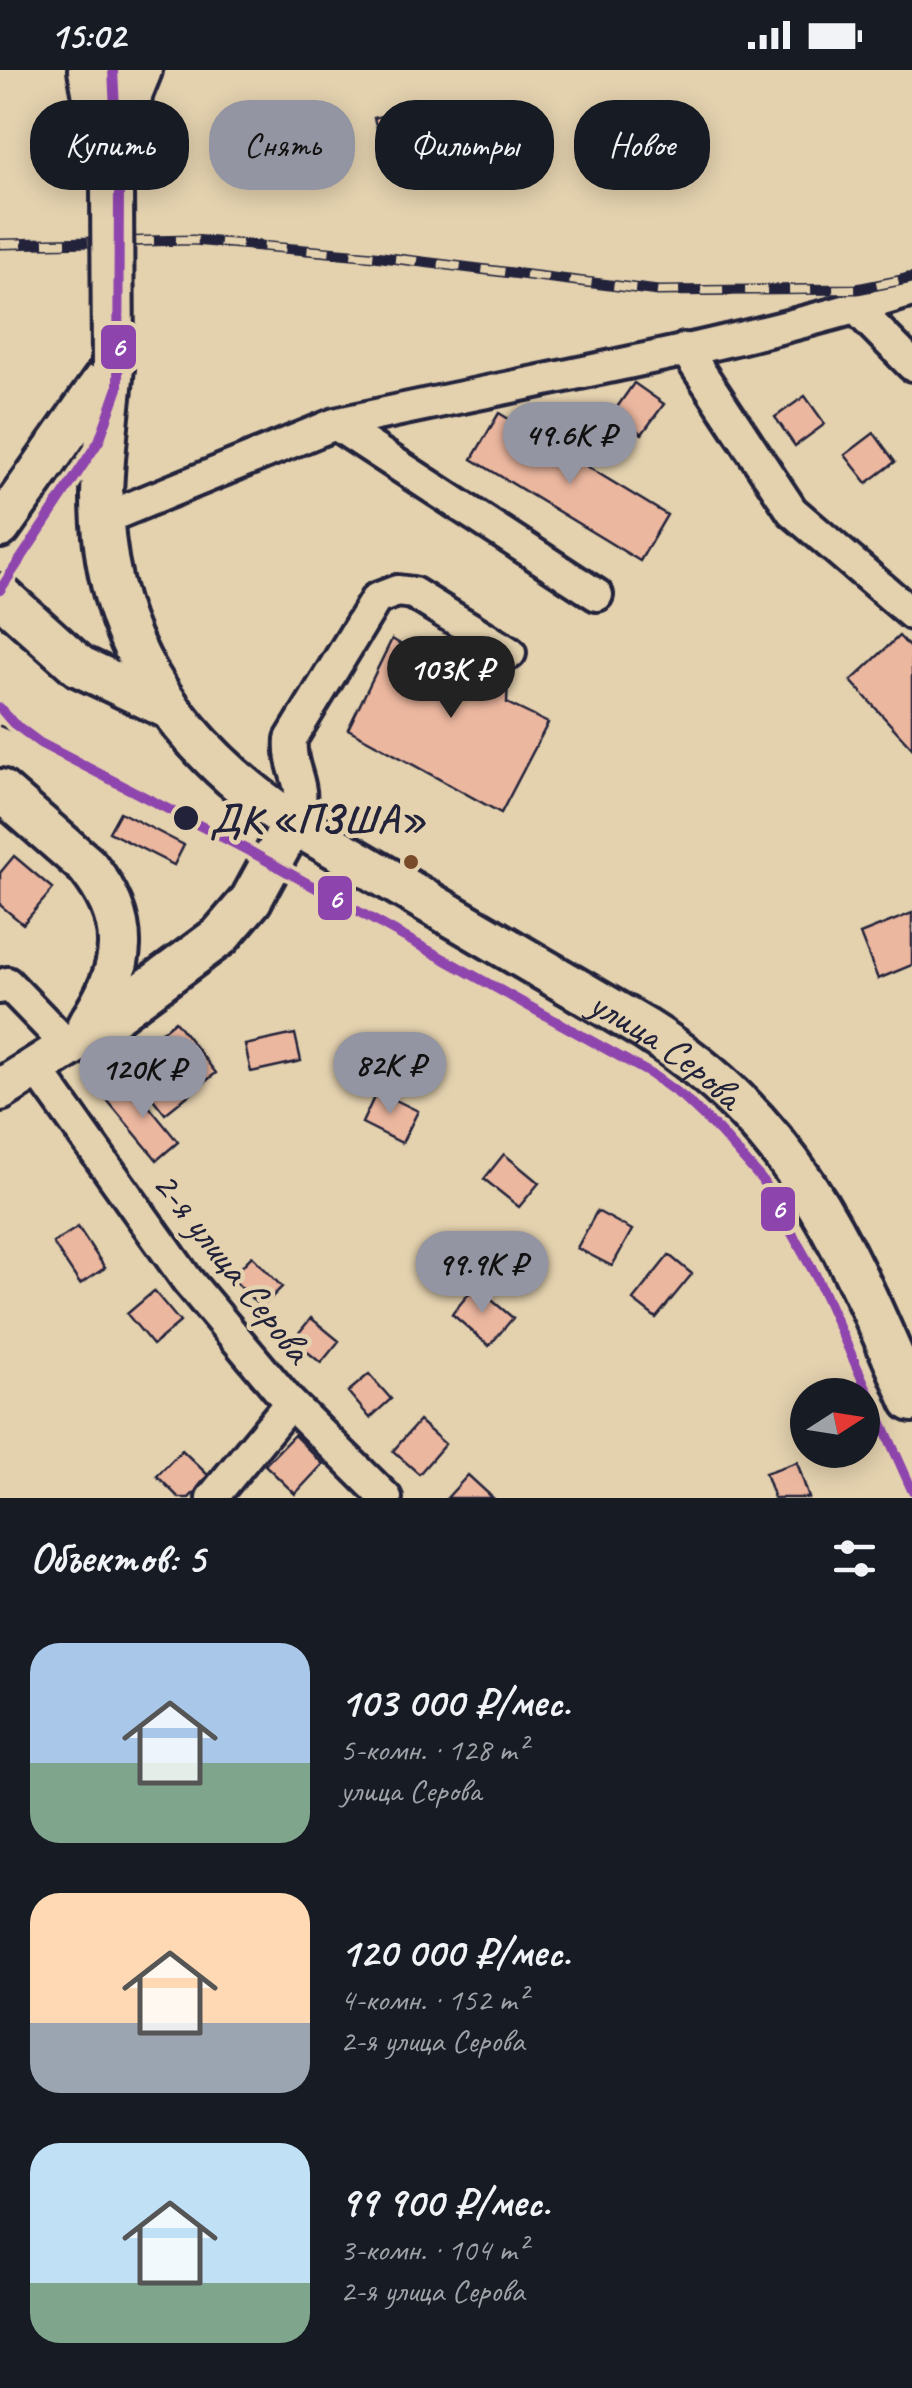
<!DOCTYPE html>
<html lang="ru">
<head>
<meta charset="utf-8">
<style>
	:root { --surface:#171b24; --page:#20242c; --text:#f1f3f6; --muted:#9ea1a6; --accent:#9495a2 }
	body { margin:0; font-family:Caveat,sans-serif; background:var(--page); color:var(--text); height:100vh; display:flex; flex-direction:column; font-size:38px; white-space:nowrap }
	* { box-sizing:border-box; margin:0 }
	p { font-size:32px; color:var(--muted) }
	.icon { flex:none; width:55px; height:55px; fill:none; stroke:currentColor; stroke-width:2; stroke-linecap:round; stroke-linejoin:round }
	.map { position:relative; height:1428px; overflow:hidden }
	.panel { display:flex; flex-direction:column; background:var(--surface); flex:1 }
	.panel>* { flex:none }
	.hud { position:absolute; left:30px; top:30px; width:852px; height:90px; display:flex; gap:20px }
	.needle { width:65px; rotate:78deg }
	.tools { position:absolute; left:790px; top:1308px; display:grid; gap:20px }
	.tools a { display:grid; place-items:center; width:90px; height:90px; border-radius:50%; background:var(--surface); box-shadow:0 5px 25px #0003; font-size:50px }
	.price { position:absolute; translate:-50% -85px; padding:0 22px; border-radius:35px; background:var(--accent); color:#111; font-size:32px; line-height:65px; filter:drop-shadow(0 2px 5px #0008) }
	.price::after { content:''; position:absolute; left:50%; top:60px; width:30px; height:22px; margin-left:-15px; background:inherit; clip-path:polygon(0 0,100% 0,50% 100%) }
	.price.selected { background:#222; color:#fff }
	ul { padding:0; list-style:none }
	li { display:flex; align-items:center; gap:30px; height:250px; padding:0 30px }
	li span { display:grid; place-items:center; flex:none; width:280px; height:200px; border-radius:30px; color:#555 }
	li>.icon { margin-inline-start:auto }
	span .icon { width:120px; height:120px; fill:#fffc; stroke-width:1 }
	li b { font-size:42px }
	h2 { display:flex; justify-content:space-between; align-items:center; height:120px; padding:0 30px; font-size:42px }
	.tag { padding:0 35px; border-radius:40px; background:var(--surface); box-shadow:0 5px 25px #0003; font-size:35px; line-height:90px }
	.tag.selected { background:var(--accent); color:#111 }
	.status { display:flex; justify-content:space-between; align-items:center; height:70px; padding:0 50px; background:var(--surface); direction:ltr }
	.status svg { height:28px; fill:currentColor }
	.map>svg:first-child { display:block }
</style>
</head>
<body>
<div class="status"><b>15:02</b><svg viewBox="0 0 49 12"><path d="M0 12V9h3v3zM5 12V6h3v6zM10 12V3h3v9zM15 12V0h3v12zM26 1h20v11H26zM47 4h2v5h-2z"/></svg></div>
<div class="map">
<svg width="912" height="1428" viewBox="0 0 912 1428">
	<rect width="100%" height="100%" fill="#e4d2af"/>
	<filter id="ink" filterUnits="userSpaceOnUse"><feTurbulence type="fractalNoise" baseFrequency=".01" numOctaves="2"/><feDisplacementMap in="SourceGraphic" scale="20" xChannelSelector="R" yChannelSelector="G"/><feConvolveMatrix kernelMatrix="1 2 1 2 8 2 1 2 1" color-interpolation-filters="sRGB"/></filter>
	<g filter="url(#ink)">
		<!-- building -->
		<path fill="#ecb79f" stroke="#22223b" stroke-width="2.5" d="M402,40L413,77L385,86L374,48Z
			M634,313L664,334L642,364L613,343Z
			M805,326L825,354L795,376L775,347Z
			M499,343L667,445L640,491L472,389Z
			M874,363L895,392L867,413L845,385Z
			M899,566L912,580V678L851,611Z
			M392,569L441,599L460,579L478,575L508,603L507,633L548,653L501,743L348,659Z
			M120,742L184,775L174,795L109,762Z
			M14,786L53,819L23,854L0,835V803Z
			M912,843V895L878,909L860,864Z
			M175,951L216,1003L165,1044L124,992Z
			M295,964L301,991L251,1002L245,975Z
			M129,1012L178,1072L157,1090L107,1030Z
			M377,1021L418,1041L402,1073L362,1053Z
			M504,1084L539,1113L519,1137L484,1109Z
			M597,1141L632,1160L612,1196L577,1178Z
			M78,1157L105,1198L80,1214L53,1173Z
			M669,1185L692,1204L656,1248L633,1230Z
			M252,1186L282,1217L261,1238L231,1207Z
			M475,1216L513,1248L489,1276L452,1244Z
			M154,1221L180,1252L153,1275L127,1244Z
			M311,1248L339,1271L321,1293L293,1270Z
			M369,1304L391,1329L370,1348L348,1322Z
			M419,1351L445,1374L419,1404L393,1381Z
			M294,1365L323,1394L295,1424L265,1395Z
			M182,1380L210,1407L189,1428H179L157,1406Z
			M797,1392L809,1428H774L765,1403Z
			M468,1405L493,1428H447Z"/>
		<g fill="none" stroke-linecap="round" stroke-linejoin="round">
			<!-- minor casing -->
			<g stroke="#22223b" stroke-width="38">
				<path id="minor" d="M857,239L912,295
					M685,279L792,441L912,544
					M335,354C527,311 724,280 912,221
					M103,449L335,354L597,525
					M293,753C312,716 288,705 291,669L376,529L397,521L413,523L510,583
					M0,918L7,913L69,977
					M36,998L187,1210L290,1333L386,1428
					M212,1428L290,1333"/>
			</g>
			<!-- major casing -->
			<g stroke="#22223b" stroke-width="48">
				<g id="major">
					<path d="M89,0L108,101"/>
					<path d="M112,120L132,22L141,0"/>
					<path id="s1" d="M113,297C109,340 103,383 102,426C102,570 177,676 293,753L645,959C796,1054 844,1174 912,1331"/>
					<path d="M0,457L113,297"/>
					<path d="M0,525L79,596L168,638"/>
					<path d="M0,720L87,796C133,852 126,899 88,955"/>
					<path d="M0,1020L78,971L220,866L251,830L293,753"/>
				</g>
			</g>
			<!-- minor -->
			<use href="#minor" stroke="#e4d2af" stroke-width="30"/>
			<!-- major -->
			<use href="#major" stroke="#e4d2af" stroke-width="40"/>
			<!-- tram -->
			<path stroke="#22223b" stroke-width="2.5" d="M0,656L40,673"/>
			<!-- rail casing -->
			<g stroke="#22223b" stroke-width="11">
				<path id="rail" d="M0,174L193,170L374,186L658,221L857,219L912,208"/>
			</g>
			<!-- rail -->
			<use href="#rail" stroke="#e4d2af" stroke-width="8" stroke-dasharray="22" stroke-linecap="butt"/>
			<!-- major-bridge casing -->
			<g stroke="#22223b" stroke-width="48" stroke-linecap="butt">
				<path id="major-bridge" d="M112,120L113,297"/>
			</g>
			<!-- major-bridge -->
			<use href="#major-bridge" stroke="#e4d2af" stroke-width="40"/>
			<!-- tram-1 casing -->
			<g stroke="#e4d2af" stroke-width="18">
				<path id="tram-1" d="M0,520L99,371L118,318L119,120L113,0
					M0,638L13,653L40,673L253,783L651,1004L683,1027L720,1062L762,1110L816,1206L912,1420"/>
			</g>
			<!-- tram-1 -->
			<use href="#tram-1" stroke="#8e44ad" stroke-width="10"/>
		</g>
	</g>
	<!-- markers -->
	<circle fill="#22223b" stroke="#e4d2af" stroke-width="4" cx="186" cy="748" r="14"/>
	<circle fill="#7a4b2a" stroke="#e4d2af" stroke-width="4" cx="411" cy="792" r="9"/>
	<g text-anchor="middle" stroke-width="9" stroke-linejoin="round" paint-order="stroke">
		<!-- stop labels -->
		<g font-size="40" font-weight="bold" fill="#22223b" stroke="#e4d2af" text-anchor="start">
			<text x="210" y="762">ДК «ПЗША»</text>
		</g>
		<!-- street labels -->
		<g font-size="40" fill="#22223b" stroke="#e4d2af">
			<text dy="14" stroke="none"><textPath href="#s1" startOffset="962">улица Серова</textPath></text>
			<text transform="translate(233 1196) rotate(52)" y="14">2-я улица Серова</text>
		</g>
	</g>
	<g stroke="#e4d2af" stroke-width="4">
		<rect x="99" y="253" width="39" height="48" rx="10" fill="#8e44ad"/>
		<rect x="316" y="804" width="38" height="48" rx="10" fill="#8e44ad"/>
		<rect x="759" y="1115" width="38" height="48" rx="10" fill="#8e44ad"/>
	</g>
	<g font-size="28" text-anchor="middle" font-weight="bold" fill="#fff">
		<text x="118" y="286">6</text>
		<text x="335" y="838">6</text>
		<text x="778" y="1148">6</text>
	</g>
</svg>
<div class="tools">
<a><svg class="needle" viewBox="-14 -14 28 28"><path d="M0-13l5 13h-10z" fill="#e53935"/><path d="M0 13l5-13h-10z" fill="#9ea1a6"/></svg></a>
</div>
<b class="price" style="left:570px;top:417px">49.6K ₽</b>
<b class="price selected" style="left:451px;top:651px">103K ₽</b>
<b class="price" style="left:390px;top:1047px">82K ₽</b>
<b class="price" style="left:143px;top:1051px">120K ₽</b>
<b class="price" style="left:482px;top:1246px">99.9K ₽</b>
<div class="hud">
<a class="tag">Купить</a>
<a class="tag selected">Снять</a>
<a class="tag">Фильтры</a>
<a class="tag">Новое</a>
</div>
</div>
<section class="panel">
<h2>Объектов: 5<svg class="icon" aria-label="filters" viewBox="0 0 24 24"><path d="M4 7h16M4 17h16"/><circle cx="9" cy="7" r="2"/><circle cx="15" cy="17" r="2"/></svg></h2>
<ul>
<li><span style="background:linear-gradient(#a9c7e8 60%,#7fa58c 0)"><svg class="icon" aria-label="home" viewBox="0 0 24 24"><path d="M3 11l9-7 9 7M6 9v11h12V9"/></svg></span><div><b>103 000 ₽/мес.</b><p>5-комн. · 128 m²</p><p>улица Серова</p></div></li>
<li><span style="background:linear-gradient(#ffd9b3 65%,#9aa5b1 0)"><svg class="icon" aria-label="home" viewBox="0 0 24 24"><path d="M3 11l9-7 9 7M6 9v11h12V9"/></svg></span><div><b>120 000 ₽/мес.</b><p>4-комн. · 152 m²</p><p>2-я улица Серова</p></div></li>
<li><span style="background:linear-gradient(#bfe0f5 70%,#7fa58c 0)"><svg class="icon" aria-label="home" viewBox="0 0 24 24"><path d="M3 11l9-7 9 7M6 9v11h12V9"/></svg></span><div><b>99 900 ₽/мес.</b><p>3-комн. · 104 m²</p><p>2-я улица Серова</p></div></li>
</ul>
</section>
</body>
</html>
